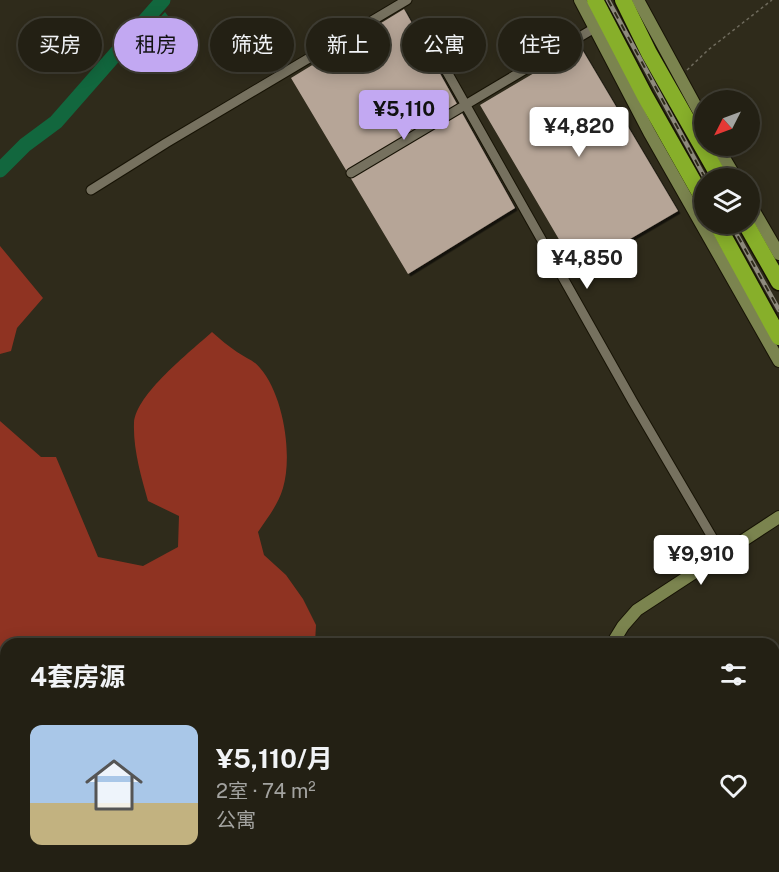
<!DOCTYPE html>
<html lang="zh">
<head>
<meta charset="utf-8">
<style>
	:root { --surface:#232014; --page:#2f2d22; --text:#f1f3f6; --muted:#a3a3a0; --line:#403e34; --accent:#c2a8f2 }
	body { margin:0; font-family:"Public Sans","Noto Sans SC",sans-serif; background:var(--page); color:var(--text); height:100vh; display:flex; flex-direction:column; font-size:22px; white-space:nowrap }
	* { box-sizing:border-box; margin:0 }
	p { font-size:20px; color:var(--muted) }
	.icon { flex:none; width:33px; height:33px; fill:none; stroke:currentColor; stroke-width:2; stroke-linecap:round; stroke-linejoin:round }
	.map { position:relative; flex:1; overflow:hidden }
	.details { position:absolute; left:0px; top:638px; width:780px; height:236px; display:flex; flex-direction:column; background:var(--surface); border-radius:18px 18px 0 0; box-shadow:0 3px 15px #0003,0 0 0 2px var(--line) }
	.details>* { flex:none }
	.guide { position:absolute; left:18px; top:18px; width:744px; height:54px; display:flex; gap:12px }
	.needle { width:39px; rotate:228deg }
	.fabs { position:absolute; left:694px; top:90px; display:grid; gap:12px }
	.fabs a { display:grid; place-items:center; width:66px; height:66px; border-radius:50%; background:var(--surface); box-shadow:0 3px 15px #0003,0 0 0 2px var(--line); font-size:30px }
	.price { position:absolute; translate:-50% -51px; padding:0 14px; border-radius:6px; background:#fff; color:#222; font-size:20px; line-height:39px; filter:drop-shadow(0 2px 3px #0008) }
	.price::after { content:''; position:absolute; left:50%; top:36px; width:18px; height:14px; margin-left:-9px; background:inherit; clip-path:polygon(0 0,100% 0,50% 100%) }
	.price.on { background:var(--accent); color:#111 }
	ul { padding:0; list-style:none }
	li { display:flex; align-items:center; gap:18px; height:150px; padding:0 30px }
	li+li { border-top:2px solid var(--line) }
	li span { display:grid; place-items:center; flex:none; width:168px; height:120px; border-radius:12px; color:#555 }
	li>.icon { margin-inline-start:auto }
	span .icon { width:72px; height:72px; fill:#fffc; stroke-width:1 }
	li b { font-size:26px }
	h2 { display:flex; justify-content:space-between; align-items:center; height:72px; padding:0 30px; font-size:26px }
	.tag { padding:0 21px; border-radius:27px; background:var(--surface); box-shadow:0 3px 15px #0003,0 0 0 2px var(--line); font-size:21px; line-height:54px }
	.tag.on { background:var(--accent); color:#111 }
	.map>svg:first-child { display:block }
</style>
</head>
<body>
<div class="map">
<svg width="779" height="872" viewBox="0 0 779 872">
	<defs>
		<filter id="shadow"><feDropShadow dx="2.5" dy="2.5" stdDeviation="0" flood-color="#0009"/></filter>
	</defs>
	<rect width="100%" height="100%" fill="#2f2b1b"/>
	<!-- forest -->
	<path fill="#8f3322" d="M0,246L43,298L17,328L11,351L0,354Z
		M212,332C220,339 228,346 237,352C244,357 255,361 260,368C283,394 293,454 283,488C278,505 268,517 258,532L264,555L286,575L303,599L316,625L315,643L6,644V825L0,818V421L41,457H56L98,557L143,566L178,547L179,516L148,501C141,476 133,449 134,423C136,394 190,352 212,332Z"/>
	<!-- water -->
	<path fill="#12673e" d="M165,12L187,41L177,51L154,24Z"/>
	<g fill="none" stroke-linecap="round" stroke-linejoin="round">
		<!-- river -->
		<path stroke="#12673e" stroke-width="15" d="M0,170L25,145L56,122L163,0"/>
	</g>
	<!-- building -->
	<path fill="#b6a597" filter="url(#shadow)" d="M404,9L515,208L408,274L291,78Z
		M580,46L678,211L577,270L480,105Z"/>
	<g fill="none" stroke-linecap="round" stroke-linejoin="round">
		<!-- street casing -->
		<g stroke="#171305" stroke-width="11">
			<path id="street" d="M429,40L633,402L722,554
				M351,173L598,26
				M91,190L166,143L407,0
				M774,783L779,776
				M774,818L779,822
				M736,867L742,872
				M537,872L540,867
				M705,872L709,867"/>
		</g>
		<!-- secondary casing -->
		<g stroke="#171305" stroke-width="14">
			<path id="secondary" d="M580,0L649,132L779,361
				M638,0L705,123
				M717,146L736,178
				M750,204L779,254
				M612,644L623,626L637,610L779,517
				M503,872L505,867"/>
		</g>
		<!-- highway casing -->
		<g stroke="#171305" stroke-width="19">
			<path id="highway" d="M595,0L645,96L705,202
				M623,0L649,53L720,178
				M717,224L779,337
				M746,224L779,282"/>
		</g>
		<!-- path -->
		<path stroke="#6e6a5c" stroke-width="1.5" stroke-dasharray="3 3" stroke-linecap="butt" d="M687,70L708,50L772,0"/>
		<!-- street -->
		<use href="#street" stroke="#76715f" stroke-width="9"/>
		<!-- secondary -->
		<use href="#secondary" stroke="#7b844f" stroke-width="12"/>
		<!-- highway -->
		<use href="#highway" stroke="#87af2a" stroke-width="16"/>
		<!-- rail casing -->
		<g stroke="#8e8a7d" stroke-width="4.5">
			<path id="rail" d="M608,0L705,178
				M731,224L779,310"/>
		</g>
		<!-- rail -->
		<use href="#rail" stroke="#2f2b1b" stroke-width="2" stroke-dasharray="7" stroke-linecap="butt"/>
	</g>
</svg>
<div class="fabs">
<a><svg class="needle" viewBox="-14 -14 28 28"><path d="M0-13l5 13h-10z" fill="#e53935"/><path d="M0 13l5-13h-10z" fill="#a3a3a0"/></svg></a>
<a><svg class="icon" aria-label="layers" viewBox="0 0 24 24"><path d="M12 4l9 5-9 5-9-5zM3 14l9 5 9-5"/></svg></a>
</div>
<b class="price on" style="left:404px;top:141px">¥5,110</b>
<b class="price" style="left:579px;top:158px">¥4,820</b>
<b class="price" style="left:587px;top:290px">¥4,850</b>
<b class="price" style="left:701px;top:586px">¥9,910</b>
<div class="guide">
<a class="tag">买房</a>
<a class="tag on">租房</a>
<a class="tag">筛选</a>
<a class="tag">新上</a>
<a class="tag">公寓</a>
<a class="tag">住宅</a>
</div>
<section class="details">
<h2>4套房源<svg class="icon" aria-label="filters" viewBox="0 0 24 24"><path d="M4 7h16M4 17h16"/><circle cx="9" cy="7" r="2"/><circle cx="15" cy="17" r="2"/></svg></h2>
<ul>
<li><span style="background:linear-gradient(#a9c7e8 65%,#c2b280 0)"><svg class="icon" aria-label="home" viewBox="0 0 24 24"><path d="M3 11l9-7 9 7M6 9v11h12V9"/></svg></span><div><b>¥5,110/月</b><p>2室 · 74 m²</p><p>公寓</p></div><svg class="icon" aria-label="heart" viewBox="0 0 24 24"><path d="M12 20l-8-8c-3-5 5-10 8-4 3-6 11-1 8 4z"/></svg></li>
</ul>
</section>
</div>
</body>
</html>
